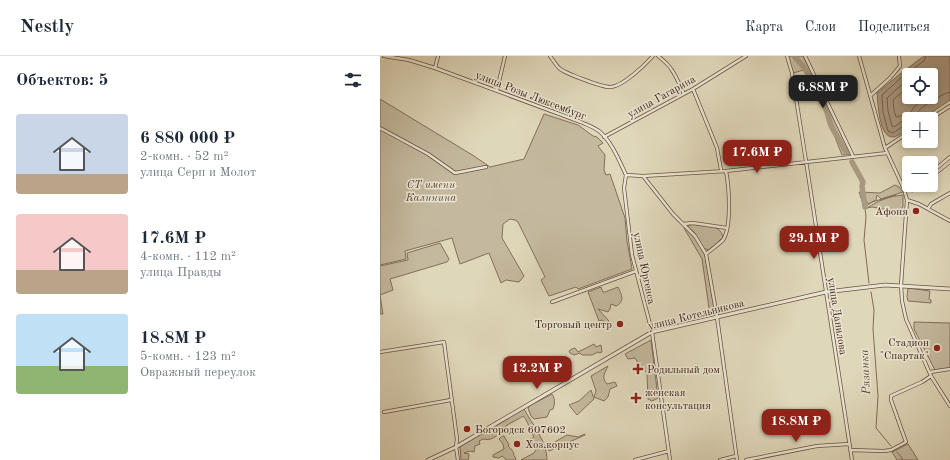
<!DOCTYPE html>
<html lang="ru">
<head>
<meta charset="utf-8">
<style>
	:root { --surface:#fff; --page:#f6f6f7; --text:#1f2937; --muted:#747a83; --line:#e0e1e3; --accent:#8f2418 }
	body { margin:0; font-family:"Old Standard TT",serif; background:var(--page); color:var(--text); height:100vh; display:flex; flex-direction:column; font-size:15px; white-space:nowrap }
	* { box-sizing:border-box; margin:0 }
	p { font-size:13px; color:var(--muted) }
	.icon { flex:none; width:22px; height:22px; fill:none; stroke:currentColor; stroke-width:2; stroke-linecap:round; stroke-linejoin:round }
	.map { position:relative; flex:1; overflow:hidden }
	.sheet { display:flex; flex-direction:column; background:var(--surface); width:380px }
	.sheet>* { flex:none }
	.tools { position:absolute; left:522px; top:12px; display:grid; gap:8px }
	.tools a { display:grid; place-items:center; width:36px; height:36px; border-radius:4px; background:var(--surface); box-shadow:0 2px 6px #0003; font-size:20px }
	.price { position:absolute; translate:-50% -34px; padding:0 9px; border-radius:8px; background:var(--accent); color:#fff; font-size:13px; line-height:26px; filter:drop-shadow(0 1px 2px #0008) }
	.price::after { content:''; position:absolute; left:50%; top:24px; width:12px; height:9px; margin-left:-6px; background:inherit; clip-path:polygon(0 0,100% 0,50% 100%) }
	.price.on { background:#222; color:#fff }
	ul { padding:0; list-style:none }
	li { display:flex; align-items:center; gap:12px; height:100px; padding:0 16px }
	li span { display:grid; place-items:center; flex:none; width:112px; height:80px; border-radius:4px; color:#555 }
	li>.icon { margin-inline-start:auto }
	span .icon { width:48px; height:48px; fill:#fffc; stroke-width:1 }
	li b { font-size:17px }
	h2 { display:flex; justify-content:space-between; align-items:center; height:48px; padding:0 16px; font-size:17px }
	header { display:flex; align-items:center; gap:24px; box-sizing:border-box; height:56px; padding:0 20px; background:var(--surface); border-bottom:1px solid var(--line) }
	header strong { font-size:19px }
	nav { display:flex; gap:22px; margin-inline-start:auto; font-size:14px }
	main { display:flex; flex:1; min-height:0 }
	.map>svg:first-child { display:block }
</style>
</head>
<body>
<header>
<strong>Nestly</strong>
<nav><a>Карта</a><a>Слои</a><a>Поделиться</a></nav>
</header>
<main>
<section class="sheet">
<h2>Объектов: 5<svg class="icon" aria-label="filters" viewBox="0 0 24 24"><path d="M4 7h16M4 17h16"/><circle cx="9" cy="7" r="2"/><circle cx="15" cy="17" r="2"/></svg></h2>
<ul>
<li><span style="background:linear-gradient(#c9d6e8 75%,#b9a48a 0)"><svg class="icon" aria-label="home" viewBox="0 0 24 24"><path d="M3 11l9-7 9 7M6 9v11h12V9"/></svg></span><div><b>6 880 000 ₽</b><p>2-комн. · 52 m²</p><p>улица Серп и Молот</p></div></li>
<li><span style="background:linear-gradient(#f6c9c9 70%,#b9a48a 0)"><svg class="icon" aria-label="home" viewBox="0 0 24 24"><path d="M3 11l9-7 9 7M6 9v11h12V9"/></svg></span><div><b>17.6M ₽</b><p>4-комн. · 112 m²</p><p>улица Правды</p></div></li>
<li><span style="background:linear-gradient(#bfe0f5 65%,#8fb573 0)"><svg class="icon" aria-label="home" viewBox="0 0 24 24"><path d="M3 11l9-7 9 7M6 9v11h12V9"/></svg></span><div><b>18.8M ₽</b><p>5-комн. · 123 m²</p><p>Овражный переулок</p></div></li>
</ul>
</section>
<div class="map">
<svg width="570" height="404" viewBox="0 0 570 404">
	<rect width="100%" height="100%" fill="#dfd7ba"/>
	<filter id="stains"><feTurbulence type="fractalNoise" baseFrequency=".005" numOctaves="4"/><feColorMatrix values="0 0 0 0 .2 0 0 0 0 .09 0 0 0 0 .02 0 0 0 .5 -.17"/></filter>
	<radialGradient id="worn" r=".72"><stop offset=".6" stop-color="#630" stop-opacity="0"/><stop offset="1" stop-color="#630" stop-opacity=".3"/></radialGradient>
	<!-- green -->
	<path fill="#c4b99f" stroke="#836f5c" d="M408,0H423L471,98L462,99L445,56L440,40L438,39L425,15L424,14L413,17Z
		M0,43L94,100L110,111L144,103L164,58L198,69L213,80L217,81L223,87L218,90L225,99L224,114L226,119L230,118L245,162L247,185L252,213L198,233L196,231L169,240L161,224L165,221L138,166L135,164L130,163L123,168L122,182L144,220L139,226L126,224L121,227L109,197L80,208L72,182L25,195L26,203L0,209Z
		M515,129L519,131L523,136L501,143L497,139L496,144L488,148L485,142V150L484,151L479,136L500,137Z
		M523,139V151L519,156L492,151L487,152C497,145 510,140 523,139Z
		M314,168C325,170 340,168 343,181L331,193L329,194L323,192L314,176L307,170Z
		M304,172H305L314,180L325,199L335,258L330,259L322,203Z
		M60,187L69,203L67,206L10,223L13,234L0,239L3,258H0V210L28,204L27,197Z
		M221,231L223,236H225L238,231C242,239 245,246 236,250L231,248L230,253L228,256L218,253L229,265L227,268L222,264L219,265L208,236Z
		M528,232L550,235L549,243L551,244V247L528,245L527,241Z
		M534,266L570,267V312L555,314L534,273Z
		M271,284L278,342L272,345L268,343L267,317L262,313L255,302L248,303L245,298Z
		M214,288L216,291L221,289L222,296L220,297L218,296L212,299H202L200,297L194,299L190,297L189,295L192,293L195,292L198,296Z
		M228,310C225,317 221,321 227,328L235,326L237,330L230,333L228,341L224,345L214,341L216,335L211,320Z
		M211,334L214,343L197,359L189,349L199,345Z
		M172,338C175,342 175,348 173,353L170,354L167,361L154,363L151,360L148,352L151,349Z
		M144,353C153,370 167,385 167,404H141L154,397L157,392L156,390L153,391L149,384L154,381C149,374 149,366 143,360C138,364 131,366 126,370C120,376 114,386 103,383L99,385L100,388L95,390L94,396L90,395L84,397L89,398L88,404H81L80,390Z
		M205,378V379L169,395L166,386L171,388L187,379L198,381Z
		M122,380H124L129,389L128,390C131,393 134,395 134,400L136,402L135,404H126V403L122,400L119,402L113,401V399L124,393L123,388L119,383Z
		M528,388L538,404H517L512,396Z"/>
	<!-- water -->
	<path fill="#aa9a83" stroke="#806b59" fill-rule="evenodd" d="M544,0H570V44L542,63H529V72C525,74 518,81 513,81C499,82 498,47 497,37L520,18ZM529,19H551V41H529Z"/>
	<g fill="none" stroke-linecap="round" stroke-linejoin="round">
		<!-- shore -->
		<path stroke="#76604e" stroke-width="1" d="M529,22L507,42L508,55L512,70L514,71L524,64L529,63
			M529,30L513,44L514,54L516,61L530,57L535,50L548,41
			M535,63C536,60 535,59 537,57C540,51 564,37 570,36
			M529,68L525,69L513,77L508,75L503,56L502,39L522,21L544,5L546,0"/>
		<!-- stream -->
		<path stroke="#806b59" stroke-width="1" d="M551,123L570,108
			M532,136L539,134L545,129
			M489,227L484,184L486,161L485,151L492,146L516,139
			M491,236L494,254L493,273L498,340L496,372L511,390
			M517,396L522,402V404"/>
		<!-- river -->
		<path stroke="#aa9a83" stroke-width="5.5" d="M414,0L423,10L434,27L447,56L451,70L466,96
			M472,106L483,126L482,130L485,151"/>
		<!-- minor casing -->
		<g stroke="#695241" stroke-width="4">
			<path id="minor" d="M4,0L29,4L55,12L201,66C207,69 214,71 219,75C232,86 239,104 246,119
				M170,0C173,4 176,9 179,12C184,17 224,32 231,31C243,30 265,9 273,0
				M278,0C293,11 296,21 304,38
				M407,0L412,17L426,105L472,404
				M425,0L473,100
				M479,0L505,92L524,133L527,144L521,229L522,245L526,263L551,320L570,350
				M55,12L58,0
				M313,33L337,92L341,114
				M117,34L125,0
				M490,40L510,22L520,10L519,0
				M550,63L570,50
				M0,72L48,98L75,117L106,111
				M224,81L313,33L366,0
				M505,92L529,76
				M551,117L570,101
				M246,119L244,132L252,199L272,276L290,404
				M246,119L263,120L346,115L507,97
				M263,120L293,158L315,180L326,198L337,261L357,404
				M524,133L530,129
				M527,144L539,148L570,165
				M548,153L551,148L570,137
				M303,168L313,167L347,172
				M326,198C332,193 338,189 343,184C352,171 349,130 346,115
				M172,246L256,215
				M0,296L64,286L77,383L76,391L78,404
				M550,316L570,313
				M4,356L71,344
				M470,394L504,395L511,394L526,386L511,344V340L542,326L551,320
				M255,404L289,395
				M340,404L356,400
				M366,404L437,390L469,388"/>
		</g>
		<!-- tertiary casing -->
		<g stroke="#695241" stroke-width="4.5">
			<path id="tertiary" d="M48,404L76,391L272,276L446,236L505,229L570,233"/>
		</g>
		<!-- minor -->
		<use href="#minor" stroke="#eae5d2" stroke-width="2.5"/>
		<!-- tertiary -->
		<use href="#tertiary" stroke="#eae5d2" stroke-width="3"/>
	</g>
	<!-- markers -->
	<g fill="#8f2418" stroke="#eae5d2" stroke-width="1.5">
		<circle cx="536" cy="155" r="4"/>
		<circle cx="240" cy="268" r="4"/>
		<circle cx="557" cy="292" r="4"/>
		<path d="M256 307h4v4h4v4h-4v4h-4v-4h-4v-4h4z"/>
		<path d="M254 336h4v4h4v4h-4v4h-4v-4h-4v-4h4z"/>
		<circle cx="87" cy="373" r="4"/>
		<circle cx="137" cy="388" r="4"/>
	</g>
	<g text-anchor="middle" stroke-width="3" stroke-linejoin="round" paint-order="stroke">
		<!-- street labels -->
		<g font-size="11" fill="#422519" stroke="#eae5d2">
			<text transform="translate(151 39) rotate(21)" y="4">улица Розы Люксембург</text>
			<text transform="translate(281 40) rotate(-29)" y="4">улица Гагарина</text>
			<text transform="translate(265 212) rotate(78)" y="4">улица Юргенса</text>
			<text transform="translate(316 258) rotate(-14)" y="4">улица Котельникова</text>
			<text transform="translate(458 260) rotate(81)" y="4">улица Данилова</text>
		</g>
		<!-- park labels -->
		<g font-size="11" font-style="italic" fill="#5c4334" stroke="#eae5d2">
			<text x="51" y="132">СТ имени<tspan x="51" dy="13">Калинина</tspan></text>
		</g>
		<!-- poi labels -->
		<g font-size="11" fill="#422519" stroke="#eae5d2" text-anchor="start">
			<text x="528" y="159" text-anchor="end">Афоня</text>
			<text x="232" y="272" text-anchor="end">Торговый центр</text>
			<text x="549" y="290" text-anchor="end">Стадион<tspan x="549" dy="13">"Спартак"</tspan></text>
			<text x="267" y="317">Родильный дом</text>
			<text x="265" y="340">женская<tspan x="265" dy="13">консультация</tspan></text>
			<text x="95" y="377">Богородск 607602</text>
			<text x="145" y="392">Хоз.корпус</text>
		</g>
		<!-- water labels -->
		<g font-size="12" font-style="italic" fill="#614839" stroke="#eae5d2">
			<text transform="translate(485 316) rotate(-93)" y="4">Рязанка</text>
		</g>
	</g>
	<rect width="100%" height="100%" filter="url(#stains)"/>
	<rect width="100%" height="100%" fill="url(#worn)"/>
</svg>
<div class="tools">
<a><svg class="icon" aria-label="locate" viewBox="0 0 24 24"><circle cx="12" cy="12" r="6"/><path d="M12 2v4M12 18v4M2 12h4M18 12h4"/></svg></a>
<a>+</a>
<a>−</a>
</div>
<b class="price on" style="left:443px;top:53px">6.88M ₽</b>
<b class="price" style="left:377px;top:118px">17.6M ₽</b>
<b class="price" style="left:434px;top:204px">29.1M ₽</b>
<b class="price" style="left:157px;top:334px">12.2M ₽</b>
<b class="price" style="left:416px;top:387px">18.8M ₽</b>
</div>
</main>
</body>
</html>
